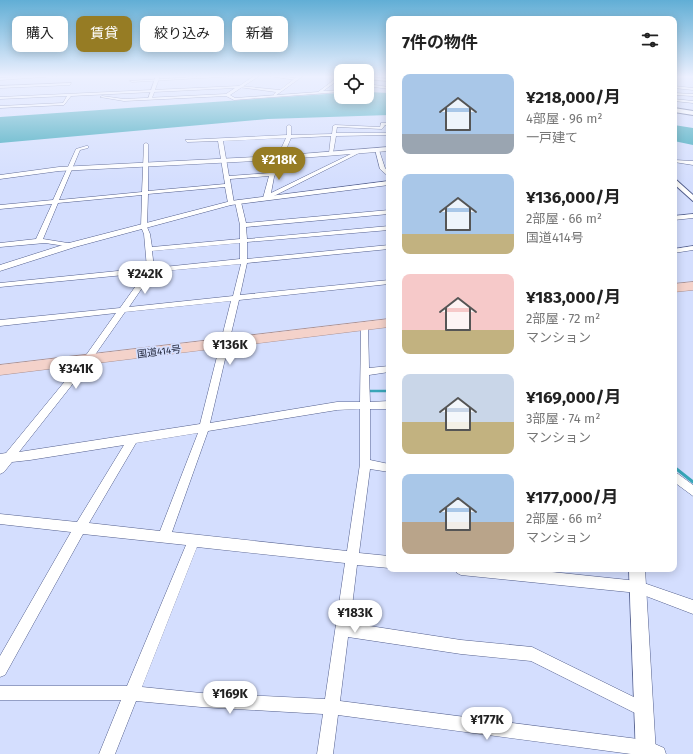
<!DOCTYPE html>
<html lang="ja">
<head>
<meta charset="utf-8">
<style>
	:root { --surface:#fff; --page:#f2f2f2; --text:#222; --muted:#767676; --accent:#967c24 }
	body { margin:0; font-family:"Fira Sans","Noto Sans JP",sans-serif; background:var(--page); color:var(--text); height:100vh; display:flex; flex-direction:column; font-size:15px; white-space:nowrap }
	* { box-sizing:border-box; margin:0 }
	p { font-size:13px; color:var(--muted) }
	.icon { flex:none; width:22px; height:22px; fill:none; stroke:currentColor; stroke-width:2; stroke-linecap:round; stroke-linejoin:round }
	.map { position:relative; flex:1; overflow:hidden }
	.drawer { position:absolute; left:386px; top:16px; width:291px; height:556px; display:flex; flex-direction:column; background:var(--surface); border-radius:8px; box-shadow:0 2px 10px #0003 }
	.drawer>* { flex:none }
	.guide { position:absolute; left:12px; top:16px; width:314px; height:36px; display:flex; gap:8px }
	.tools { position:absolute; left:334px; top:64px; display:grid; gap:8px }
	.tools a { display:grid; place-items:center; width:40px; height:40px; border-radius:8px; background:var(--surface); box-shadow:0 2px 10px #0003; font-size:20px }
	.price { position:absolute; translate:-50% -34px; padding:0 9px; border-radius:14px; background:#fff; color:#222; font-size:13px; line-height:26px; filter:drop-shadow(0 1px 2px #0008) }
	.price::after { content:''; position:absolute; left:50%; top:24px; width:12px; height:9px; margin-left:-6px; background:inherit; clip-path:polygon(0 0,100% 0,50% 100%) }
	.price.active { background:var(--accent); color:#fff }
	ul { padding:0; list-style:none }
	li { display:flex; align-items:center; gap:12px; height:100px; padding:0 16px }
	li span { display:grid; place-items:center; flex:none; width:112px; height:80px; border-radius:8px; color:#555 }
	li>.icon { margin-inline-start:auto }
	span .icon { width:48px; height:48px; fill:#fffc; stroke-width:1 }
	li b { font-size:17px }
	h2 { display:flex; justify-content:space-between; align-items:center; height:48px; padding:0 16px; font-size:17px }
	.pill { padding:0 14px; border-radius:8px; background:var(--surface); box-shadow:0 2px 10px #0003; font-size:14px; line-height:36px }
	.pill.active { background:var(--accent); color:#fff }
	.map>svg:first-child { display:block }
</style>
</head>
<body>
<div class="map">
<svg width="693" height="754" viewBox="0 0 693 754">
	<rect width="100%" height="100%" fill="#d4defe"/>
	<!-- water -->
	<path fill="#38a6b9" d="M367,92L389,93V115L268,119L0,143V117L341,93V97H367Z
		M674,125L693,128V145L674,141Z"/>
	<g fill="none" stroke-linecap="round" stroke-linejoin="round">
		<!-- stream-far1 -->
		<path stroke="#38a6b9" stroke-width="2.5" d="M370,391H389"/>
		<!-- stream -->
		<path stroke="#38a6b9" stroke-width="3" d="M674,467L693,482"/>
		<!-- minor casing -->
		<g stroke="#54608e" stroke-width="1">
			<path id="minor" d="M33,76H57L0,80V78Z
				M210,76H236L132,82L130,81Z
				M254,76H259L230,95L235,98L318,92L339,76H341V78L323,91L341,90V92L234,100L226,96L124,101L100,97L102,96L124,99L226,94L235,88L71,96L64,105L0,108V106L63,103L67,96L0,99V97L239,86Z
				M269,76H281L299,79L297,80Z
				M71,83L70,85L0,88V86Z
				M367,84L389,87V89L367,86Z
				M674,86L693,88V90L674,88Z
				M674,93L693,94V96L674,95Z
				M674,99L693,101V103L674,101Z
				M381,123H389V125H385L382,129L337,127L336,133H389V135L336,136L333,153L331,154L329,153L331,136L291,138L274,177L271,193L359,150L363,151L268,199L263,198L269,176L230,179L234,203L231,205L228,203L225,187L148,194L147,227L150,234L152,247L240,239V225L235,202L238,200L241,202L246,223L389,210V214L246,227L247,239L389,226V230L247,242V259L389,245V249L247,263L240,295L389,280V284L239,300L210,423L337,402H360L361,326L365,323L368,324L369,368L389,366V372L369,375L370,402L389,401V409H370V460L389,464V472L370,469L359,553L389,556V568L357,565L350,623L461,640L532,647L648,704L651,709L648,714L643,717L531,661L461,654L348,637L340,701L646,740L664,748L666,754H631L338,715L333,754H317L323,714L201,707L136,701L115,754H99L121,700H0V686H127L186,545L83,534L5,675L0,677V656L71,532L0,524V514L77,522L124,445L30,460L12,462L4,472L0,474V454L6,453L84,358L116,313L0,326V320L120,308L145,273L0,287V283L147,268L144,234L141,227L142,195L58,203L43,239L74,244L75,245L72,247L45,243L0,247V243L36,239L52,204L0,209V205L53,200L76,149L86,146H88V148L80,150L59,200L142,192L144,144L146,143L148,144V191L225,184L218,141L187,142L185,140L287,135V126L289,125L291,126V135L332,134L333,126L335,125L380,127ZM286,138L270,173L229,176L223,141ZM240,243V259L154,268L152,251ZM241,264L233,296L129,307L153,272ZM231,301L200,424L19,452L90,362L125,312ZM360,409V464L347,551L172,532L208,431L337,410ZM198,433L160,531L89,523L136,443ZM197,547L345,563L325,699L201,693L142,687Z
				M375,149L379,150L385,168L389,172V177L380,169Z
				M674,160L693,161V165L674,162Z
				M693,214V218L674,220V216Z
				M693,246V250L674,253V249Z
				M674,471L693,485V496L674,482Z
				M455,569H523L638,581L693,600V614L638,593L461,575L457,573Z"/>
		</g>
		<!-- tertiary casing -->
		<g stroke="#54608e" stroke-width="1">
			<path id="tertiary" d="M156,76H160L152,98L148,99Z
				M298,76H303L275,96L273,95L276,92L238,87L240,86L280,90Z
				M389,147V151L275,160L59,171L0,179V175L59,167L275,156Z
				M389,181V185L231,205L75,247L0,271V265L69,243L231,201Z
				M629,569H645L656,754H636Z"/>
		</g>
		<!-- secondary casing -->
		<g stroke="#54608e" stroke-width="2">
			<path id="secondary" d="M367,77L389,79V81L367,79Z
				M674,108L693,111V115L674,112Z
				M674,178L693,195V201L674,184Z"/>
		</g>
		<!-- trunk casing -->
		<g stroke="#aa9090" stroke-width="1">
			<path id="trunk" d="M693,282V290L674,292V284Z
				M389,319V327L0,375V365Z"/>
		</g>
		<!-- minor -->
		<use href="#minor" fill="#fff" fill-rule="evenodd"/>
		<!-- tertiary -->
		<use href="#tertiary" fill="#fff" fill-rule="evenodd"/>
		<!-- secondary -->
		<use href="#secondary" fill="#fff" fill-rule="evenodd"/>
		<!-- trunk -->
		<use href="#trunk" fill="#f4d2ca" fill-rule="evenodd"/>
	</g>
	<!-- sky -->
	<linearGradient id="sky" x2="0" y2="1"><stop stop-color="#61aed5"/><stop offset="0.42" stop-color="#ecf0ff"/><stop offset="1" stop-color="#ecf0ff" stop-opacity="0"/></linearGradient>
	<rect width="693" height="182" fill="url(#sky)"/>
	<g text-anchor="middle" stroke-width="3.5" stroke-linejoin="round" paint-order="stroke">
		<!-- street labels -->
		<g font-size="10" fill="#24293d" stroke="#d4defe">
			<text transform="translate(159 351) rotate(-7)" y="4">国道414号</text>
		</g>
	</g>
</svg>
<div class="tools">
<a><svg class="icon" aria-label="locate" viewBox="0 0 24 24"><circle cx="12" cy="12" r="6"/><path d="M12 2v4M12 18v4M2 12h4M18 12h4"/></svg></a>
</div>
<b class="price active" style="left:279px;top:181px">¥218K</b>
<b class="price" style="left:145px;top:295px">¥242K</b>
<b class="price" style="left:230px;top:366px">¥136K</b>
<b class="price" style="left:76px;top:390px">¥341K</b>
<b class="price" style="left:355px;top:634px">¥183K</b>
<b class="price" style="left:230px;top:715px">¥169K</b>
<b class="price" style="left:487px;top:741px">¥177K</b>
<div class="guide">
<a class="pill">購入</a>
<a class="pill active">賃貸</a>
<a class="pill">絞り込み</a>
<a class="pill">新着</a>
</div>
<section class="drawer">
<h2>7件の物件<svg class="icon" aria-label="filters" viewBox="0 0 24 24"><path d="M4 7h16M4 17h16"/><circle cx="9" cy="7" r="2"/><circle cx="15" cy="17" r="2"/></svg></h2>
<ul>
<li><span style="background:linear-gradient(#a9c7e8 75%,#9aa5b1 0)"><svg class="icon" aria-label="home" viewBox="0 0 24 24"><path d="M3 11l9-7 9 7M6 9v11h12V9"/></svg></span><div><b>¥218,000/月</b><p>4部屋 · 96 m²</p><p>一戸建て</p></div></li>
<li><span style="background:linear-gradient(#a9c7e8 75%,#c2b280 0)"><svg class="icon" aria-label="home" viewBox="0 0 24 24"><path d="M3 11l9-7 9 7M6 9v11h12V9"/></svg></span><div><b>¥136,000/月</b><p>2部屋 · 66 m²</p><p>国道414号</p></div></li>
<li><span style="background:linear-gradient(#f6c9c9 70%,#c2b280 0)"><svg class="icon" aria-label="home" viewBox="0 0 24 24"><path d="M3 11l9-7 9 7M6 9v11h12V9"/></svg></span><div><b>¥183,000/月</b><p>2部屋 · 72 m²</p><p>マンション</p></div></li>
<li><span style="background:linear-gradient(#c9d6e8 60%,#c2b280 0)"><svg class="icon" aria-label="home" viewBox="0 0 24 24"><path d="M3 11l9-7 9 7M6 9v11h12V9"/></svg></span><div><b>¥169,000/月</b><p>3部屋 · 74 m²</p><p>マンション</p></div></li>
<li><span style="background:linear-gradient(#a9c7e8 60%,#b9a48a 0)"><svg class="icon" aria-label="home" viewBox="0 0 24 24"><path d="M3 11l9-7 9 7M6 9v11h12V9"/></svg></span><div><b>¥177,000/月</b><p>2部屋 · 66 m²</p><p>マンション</p></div></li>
</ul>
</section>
</div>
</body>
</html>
